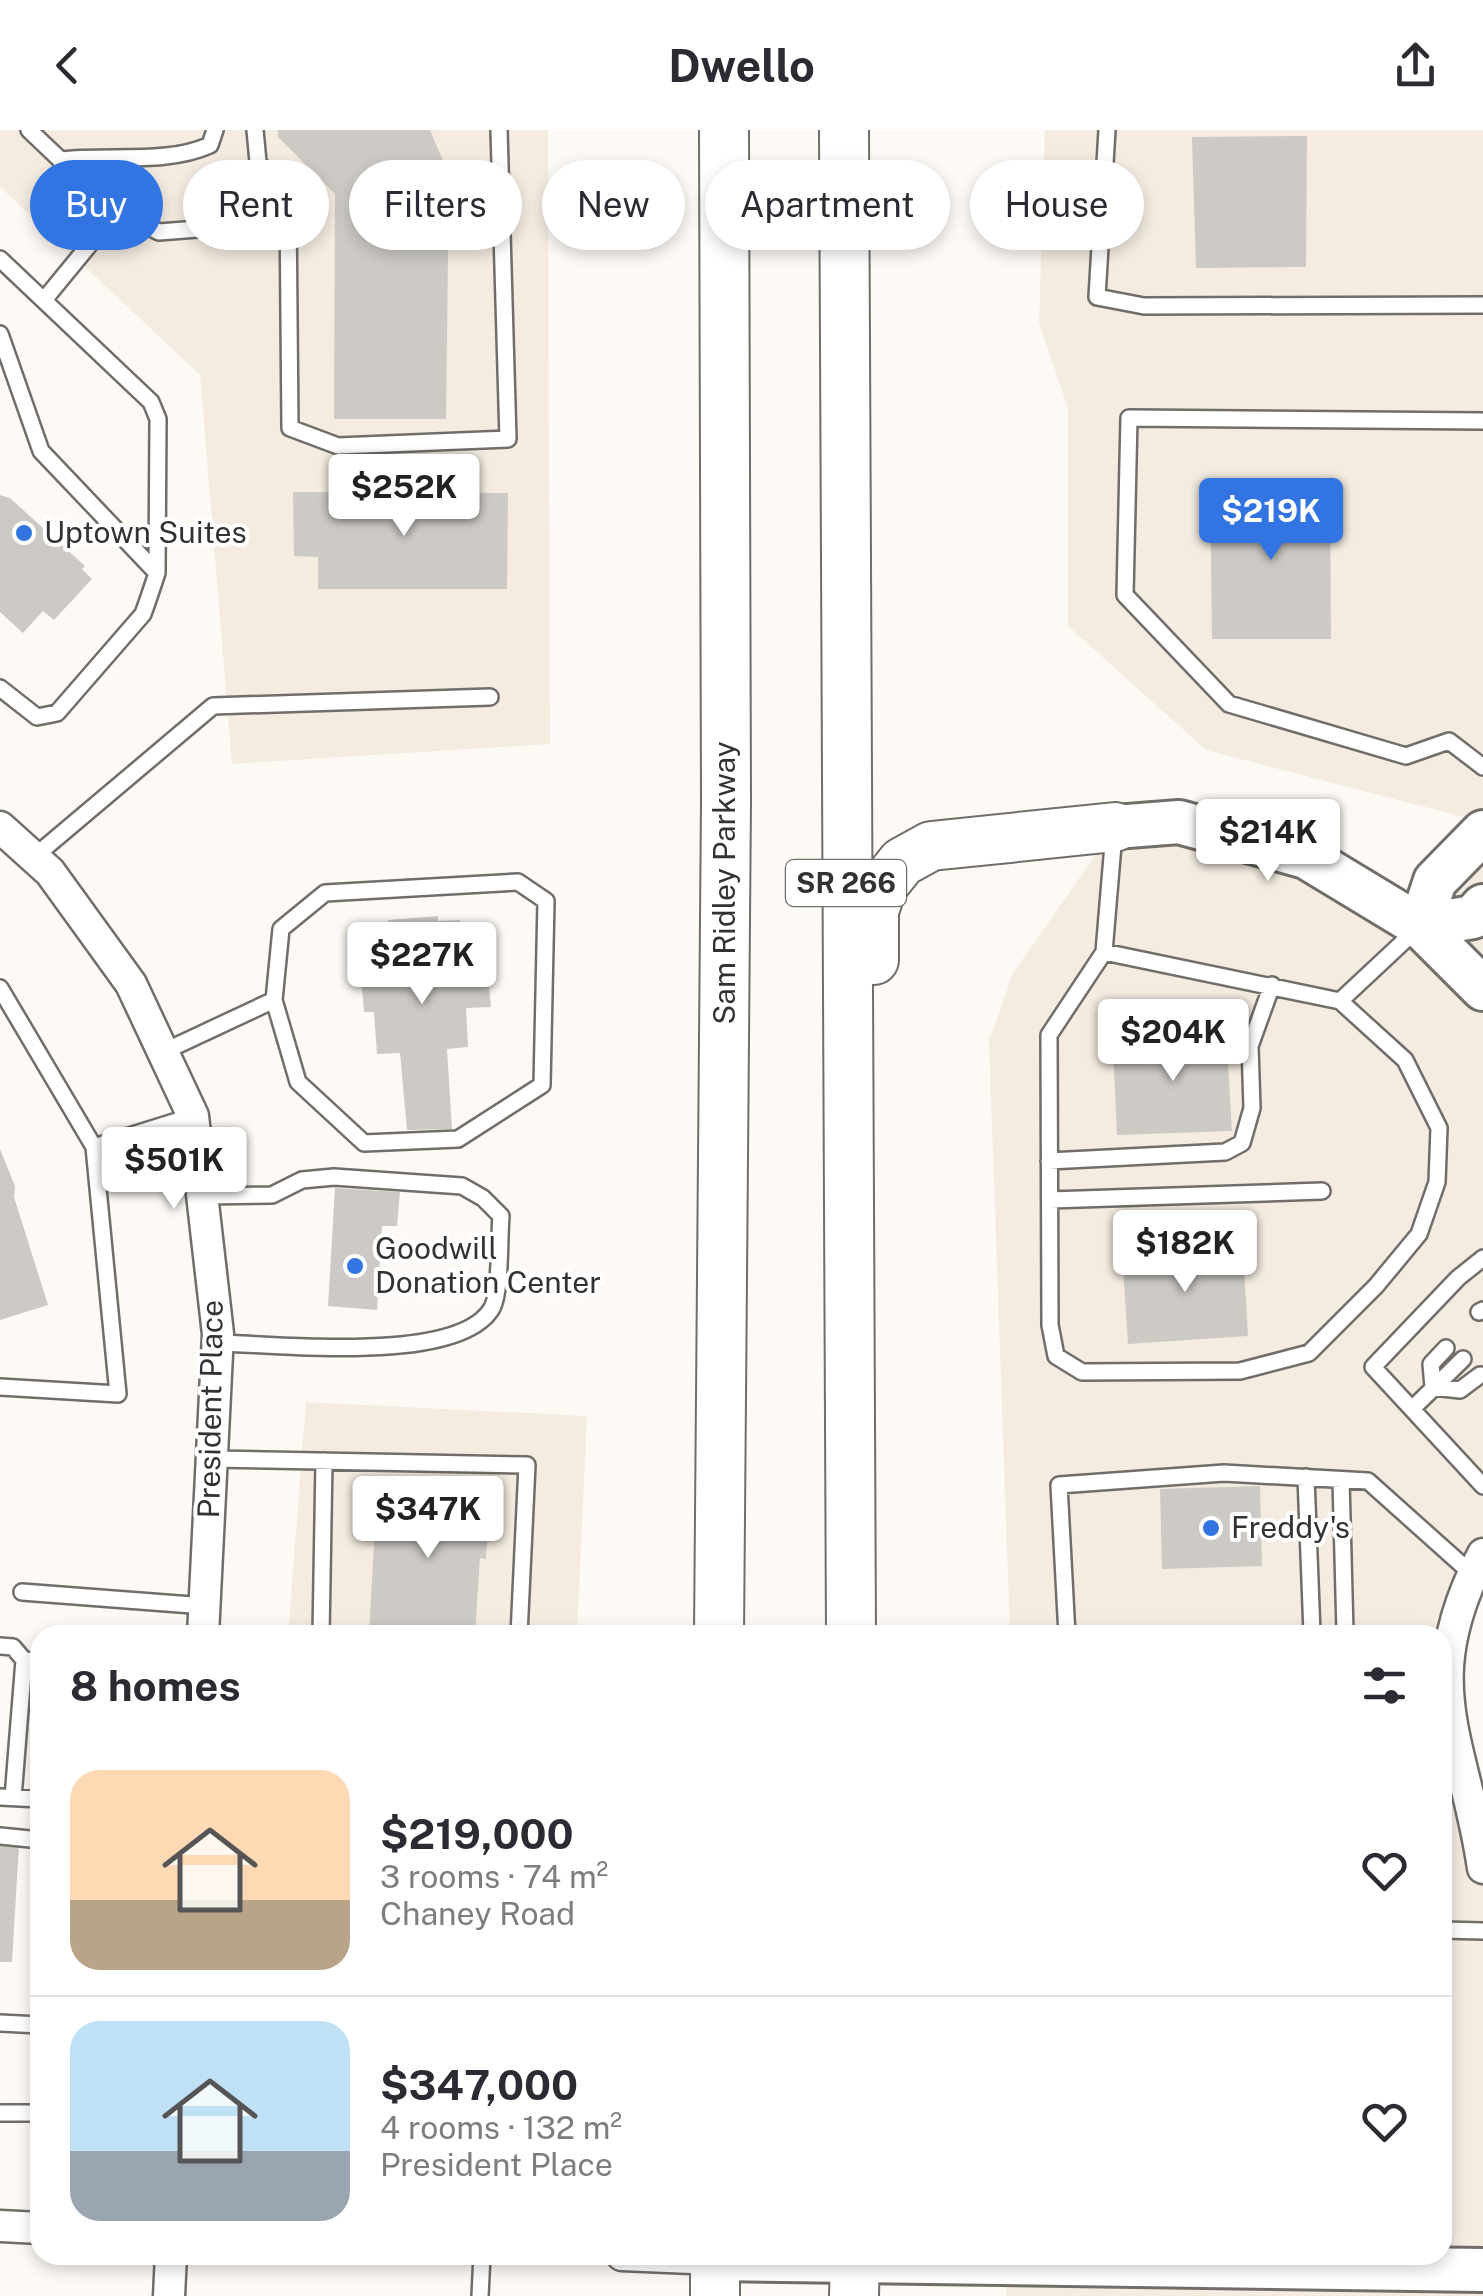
<!DOCTYPE html>
<html lang="en">
<head>
<meta charset="utf-8">
<style>
	:root { --surface:#fff; --page:#f7f7f7; --text:#2b2b33; --muted:#7c7c81; --line:#e1e1e2; --accent:#3174e2 }
	body { margin:0; font-family:"Public Sans",sans-serif; background:var(--page); color:var(--text); height:100vh; display:flex; flex-direction:column; font-size:38px; white-space:nowrap }
	* { box-sizing:border-box; margin:0 }
	p { font-size:32px; color:var(--muted) }
	.icon { flex:none; width:55px; height:55px; fill:none; stroke:currentColor; stroke-width:2; stroke-linecap:round; stroke-linejoin:round }
	.map { position:relative; flex:1; overflow:hidden }
	.drawer { position:absolute; left:30px; top:1495px; width:1422px; height:640px; display:flex; flex-direction:column; background:var(--surface); border-radius:30px; box-shadow:0 5px 15px #0003 }
	.drawer>* { flex:none }
	.banner { position:absolute; left:30px; top:30px; width:1425px; height:90px; display:flex; gap:20px }
	.price { position:absolute; translate:-50% -85px; padding:0 22px; border-radius:10px; background:#fff; color:#222; font-size:32px; line-height:65px; filter:drop-shadow(0 2px 5px #0008) }
	.price::after { content:''; position:absolute; left:50%; top:60px; width:30px; height:22px; margin-left:-15px; background:inherit; clip-path:polygon(0 0,100% 0,50% 100%) }
	.price.current { background:var(--accent); color:#fff }
	ul { padding:0; list-style:none }
	li { display:flex; align-items:center; gap:30px; height:250px; padding:0 40px }
	li+li { border-top:2px solid var(--line) }
	li span { display:grid; place-items:center; flex:none; width:280px; height:200px; border-radius:30px; color:#555 }
	li>.icon { margin-inline-start:auto }
	span .icon { width:120px; height:120px; fill:#fffc; stroke-width:1 }
	li b { font-size:42px }
	h2 { display:flex; justify-content:space-between; align-items:center; height:120px; padding:0 40px; font-size:42px }
	.chip { padding:0 35px; border-radius:45px; background:var(--surface); box-shadow:0 5px 15px #0003; font-size:35px; line-height:90px }
	.chip.current { background:var(--accent); color:#fff }
	header { display:flex; justify-content:space-between; align-items:center; height:130px; padding:0 40px; background:var(--surface); font-size:45px; font-weight:700 }
	.map>svg:first-child { display:block }
</style>
</head>
<body>
<header><svg class="icon" aria-label="back" viewBox="0 0 24 24"><path d="M15 5l-7 7 7 7"/></svg>Dwello<svg class="icon" aria-label="share" viewBox="0 0 24 24"><path d="M12 15V3M7 8l5-5 5 5M5 13v7h14v-7"/></svg></header>
<div class="map">
<svg width="1483" height="2166" viewBox="0 0 1483 2166">
	<rect width="100%" height="100%" fill="#fdfaf5"/>
	<!-- built -->
	<path fill="#f4ece1" d="M0,0H548L550,614L232,634L200,245L0,57Z
		M1045,0H1483V692L1206,620L1068,496V278L1039,193Z
		M1179,692L1420,796L1483,702V1424L1449,1507L1483,1738V2166H1006L1008,2142L1442,2125V1505H1010L989,911L1013,843L1115,697Z
		M306,1272L587,1286L577,1505H288Z"/>
	<!-- building -->
	<path fill="#cdcac5" d="M278,0H430L449,45L446,289H334L335,64L278,7Z
		M1307,6L1306,137L1196,138L1192,7Z
		M1210,357H1330L1331,509H1212Z
		M293,362L508,363L507,459H318V427L294,426Z
		M0,365L10,368L85,436L82,439L92,449L54,490L43,481L23,503L0,482Z
		M438,786V791L460,790L463,831L486,828L491,877L466,878L468,917L447,919L452,999L407,1000L400,923L377,924L374,882H364L360,834L370,833L368,796L388,795V790Z
		M1198,894L1200,905L1226,901L1232,1001L1117,1005L1113,915L1144,913L1152,903Z
		M0,1019L15,1056L14,1067L48,1175L0,1190Z
		M335,1058L400,1062L397,1096H382L377,1180L328,1176Z
		M1243,1117L1248,1206L1128,1214L1122,1122Z
		M1260,1356L1262,1436L1162,1439L1160,1359Z
		M421,1357L490,1360L486,1429L480,1428L475,1505H369L377,1359L421,1361Z
		M0,1714L19,1715L12,1832H0Z"/>
	<g fill="none" stroke-linecap="round" stroke-linejoin="round">
		<!-- lane casing -->
		<g stroke="#716e6a" stroke-width="20">
			<path id="lane" d="M29,0L110,77L159,102L288,92
				M255,0L258,32L288,76L290,298L338,316L508,309L499,0
				M1107,0L1097,167L1144,176L1483,175
				M60,30C109,24 166,35 210,15L215,0
				M0,129L151,272L158,289L157,443L149,467L143,484L57,583L37,587L0,558
				M44,170L117,81
				M0,204L41,321L157,443
				M1483,291L1129,288L1125,465L1229,574L1406,626L1449,611L1483,637
				M1114,703L1104,822L1049,905L1050,1195L1056,1226L1082,1242L1240,1241L1309,1223L1376,1156L1419,1104L1437,1052L1439,998L1405,930L1340,871L1417,799
				M34,727L213,576L490,567
				M1104,822L1340,871
				M0,858L94,1017
				M163,922L274,870L281,799L325,763L518,752L546,771L542,955L458,1009L364,1013L298,952L274,870
				M1049,1031L1225,1022L1242,1013L1252,978L1250,916L1272,855
				M202,1066L272,1065L302,1050L334,1047L462,1056L483,1068L501,1086C499,1107 501,1162 492,1178C459,1235 277,1214 218,1213
				M1050,1070L1322,1061
				M1483,1128L1458,1148L1373,1237L1483,1356
				M1479,1182L1483,1180
				M1446,1218L1431,1234L1433,1257L1460,1260L1480,1245
				M0,1257L118,1264L94,1017L193,986
				M1412,1279L1463,1229
				M212,1329L527,1335L519,1505
				M1306,1347L1312,1503
				M1341,1350L1345,1502
				M22,1462L205,1476
				M321,1505L324,1331
				M1067,1505L1059,1355L1224,1343L1368,1351L1472,1444
				M1190,1505H1405
				M0,1516L13,1517L24,1530
				M0,1667L40,1669
				M13,1668L24,1530L40,1531
				M0,1706L40,1710
				M1442,1800L1483,1801
				M0,1893L40,1895
				M0,1983H40
				M480,2166L482,2125"/>
		</g>
		<!-- street casing -->
		<g stroke="#716e6a" stroke-width="35">
			<path id="street" d="M0,697L50,742L131,854L193,986L218,1204L203,1505
				M1483,1424C1414,1555 1464,1609 1483,1738
				M0,2096L40,2098
				M622,2125L715,2129
				M169,2166L171,2125"/>
		</g>
		<!-- secondary casing -->
		<g stroke="#716e6a" stroke-width="48">
			<path id="secondary" d="M1115,697L1179,692L1306,727L1420,796L1483,859
				M1420,796L1435,751L1483,702
				M1420,796L1473,787L1483,776
				M715,2129L1483,2140"/>
		</g>
		<!-- primary casing -->
		<g stroke="#716e6a" stroke-width="52">
			<path id="primary" d="M844,0L851,1505
				M874,830V781L882,757L902,732L931,716L1115,697
				M719,1505L726,671L724,0
				M715,2125V2166
				M854,2166L855,2125"/>
		</g>
		<!-- lane -->
		<use href="#lane" stroke="#fff" stroke-width="15"/>
		<!-- street -->
		<use href="#street" stroke="#fff" stroke-width="30"/>
		<!-- secondary -->
		<use href="#secondary" stroke="#fff" stroke-width="42"/>
		<!-- primary -->
		<use href="#primary" stroke="#fff" stroke-width="48"/>
	</g>
	<!-- markers -->
	<g fill="#3174e2" stroke="#fff" stroke-width="4">
		<circle cx="24" cy="403" r="10"/>
		<circle cx="355" cy="1136" r="10"/>
		<circle cx="1211" cy="1398" r="10"/>
	</g>
	<g text-anchor="middle" stroke-width="8" stroke-linejoin="round" paint-order="stroke">
		<!-- shield labels -->
		<rect fill="#fff" stroke="#70706e" stroke-width="2.5" x="786" y="730" width="120" height="46" rx="8"/>
		<g font-size="28" font-weight="bold" fill="#333230">
			<text x="846" y="763">SR 266</text>
		</g>
		<!-- poi labels -->
		<g font-size="30" fill="#333230" stroke="#fff" text-anchor="start">
			<text x="44" y="413">Uptown Suites</text>
			<text x="375" y="1129">Goodwill<tspan x="375" dy="34">Donation Center</tspan></text>
			<text x="1231" y="1408">Freddy's</text>
		</g>
		<!-- street labels -->
		<g font-size="30" fill="#333230" stroke="#fff">
			<text transform="translate(725 753) rotate(-90)" y="10">Sam Ridley Parkway</text>
			<text transform="translate(211 1279) rotate(-89)" y="10">President Place</text>
		</g>
	</g>
</svg>
<b class="price" style="left:404px;top:409px">$252K</b>
<b class="price current" style="left:1271px;top:433px">$219K</b>
<b class="price" style="left:1268px;top:754px">$214K</b>
<b class="price" style="left:422px;top:877px">$227K</b>
<b class="price" style="left:1173px;top:954px">$204K</b>
<b class="price" style="left:174px;top:1082px">$501K</b>
<b class="price" style="left:1185px;top:1165px">$182K</b>
<b class="price" style="left:428px;top:1431px">$347K</b>
<div class="banner">
<a class="chip current">Buy</a>
<a class="chip">Rent</a>
<a class="chip">Filters</a>
<a class="chip">New</a>
<a class="chip">Apartment</a>
<a class="chip">House</a>
</div>
<section class="drawer">
<h2>8 homes<svg class="icon" aria-label="filters" viewBox="0 0 24 24"><path d="M4 7h16M4 17h16"/><circle cx="9" cy="7" r="2"/><circle cx="15" cy="17" r="2"/></svg></h2>
<ul>
<li><span style="background:linear-gradient(#ffd9b3 65%,#b9a48a 0)"><svg class="icon" aria-label="home" viewBox="0 0 24 24"><path d="M3 11l9-7 9 7M6 9v11h12V9"/></svg></span><div><b>$219,000</b><p>3 rooms · 74 m²</p><p>Chaney Road</p></div><svg class="icon" aria-label="heart" viewBox="0 0 24 24"><path d="M12 20l-8-8c-3-5 5-10 8-4 3-6 11-1 8 4z"/></svg></li>
<li><span style="background:linear-gradient(#bfe0f5 65%,#9aa5b1 0)"><svg class="icon" aria-label="home" viewBox="0 0 24 24"><path d="M3 11l9-7 9 7M6 9v11h12V9"/></svg></span><div><b>$347,000</b><p>4 rooms · 132 m²</p><p>President Place</p></div><svg class="icon" aria-label="heart" viewBox="0 0 24 24"><path d="M12 20l-8-8c-3-5 5-10 8-4 3-6 11-1 8 4z"/></svg></li>
</ul>
</section>
</div>
</body>
</html>
